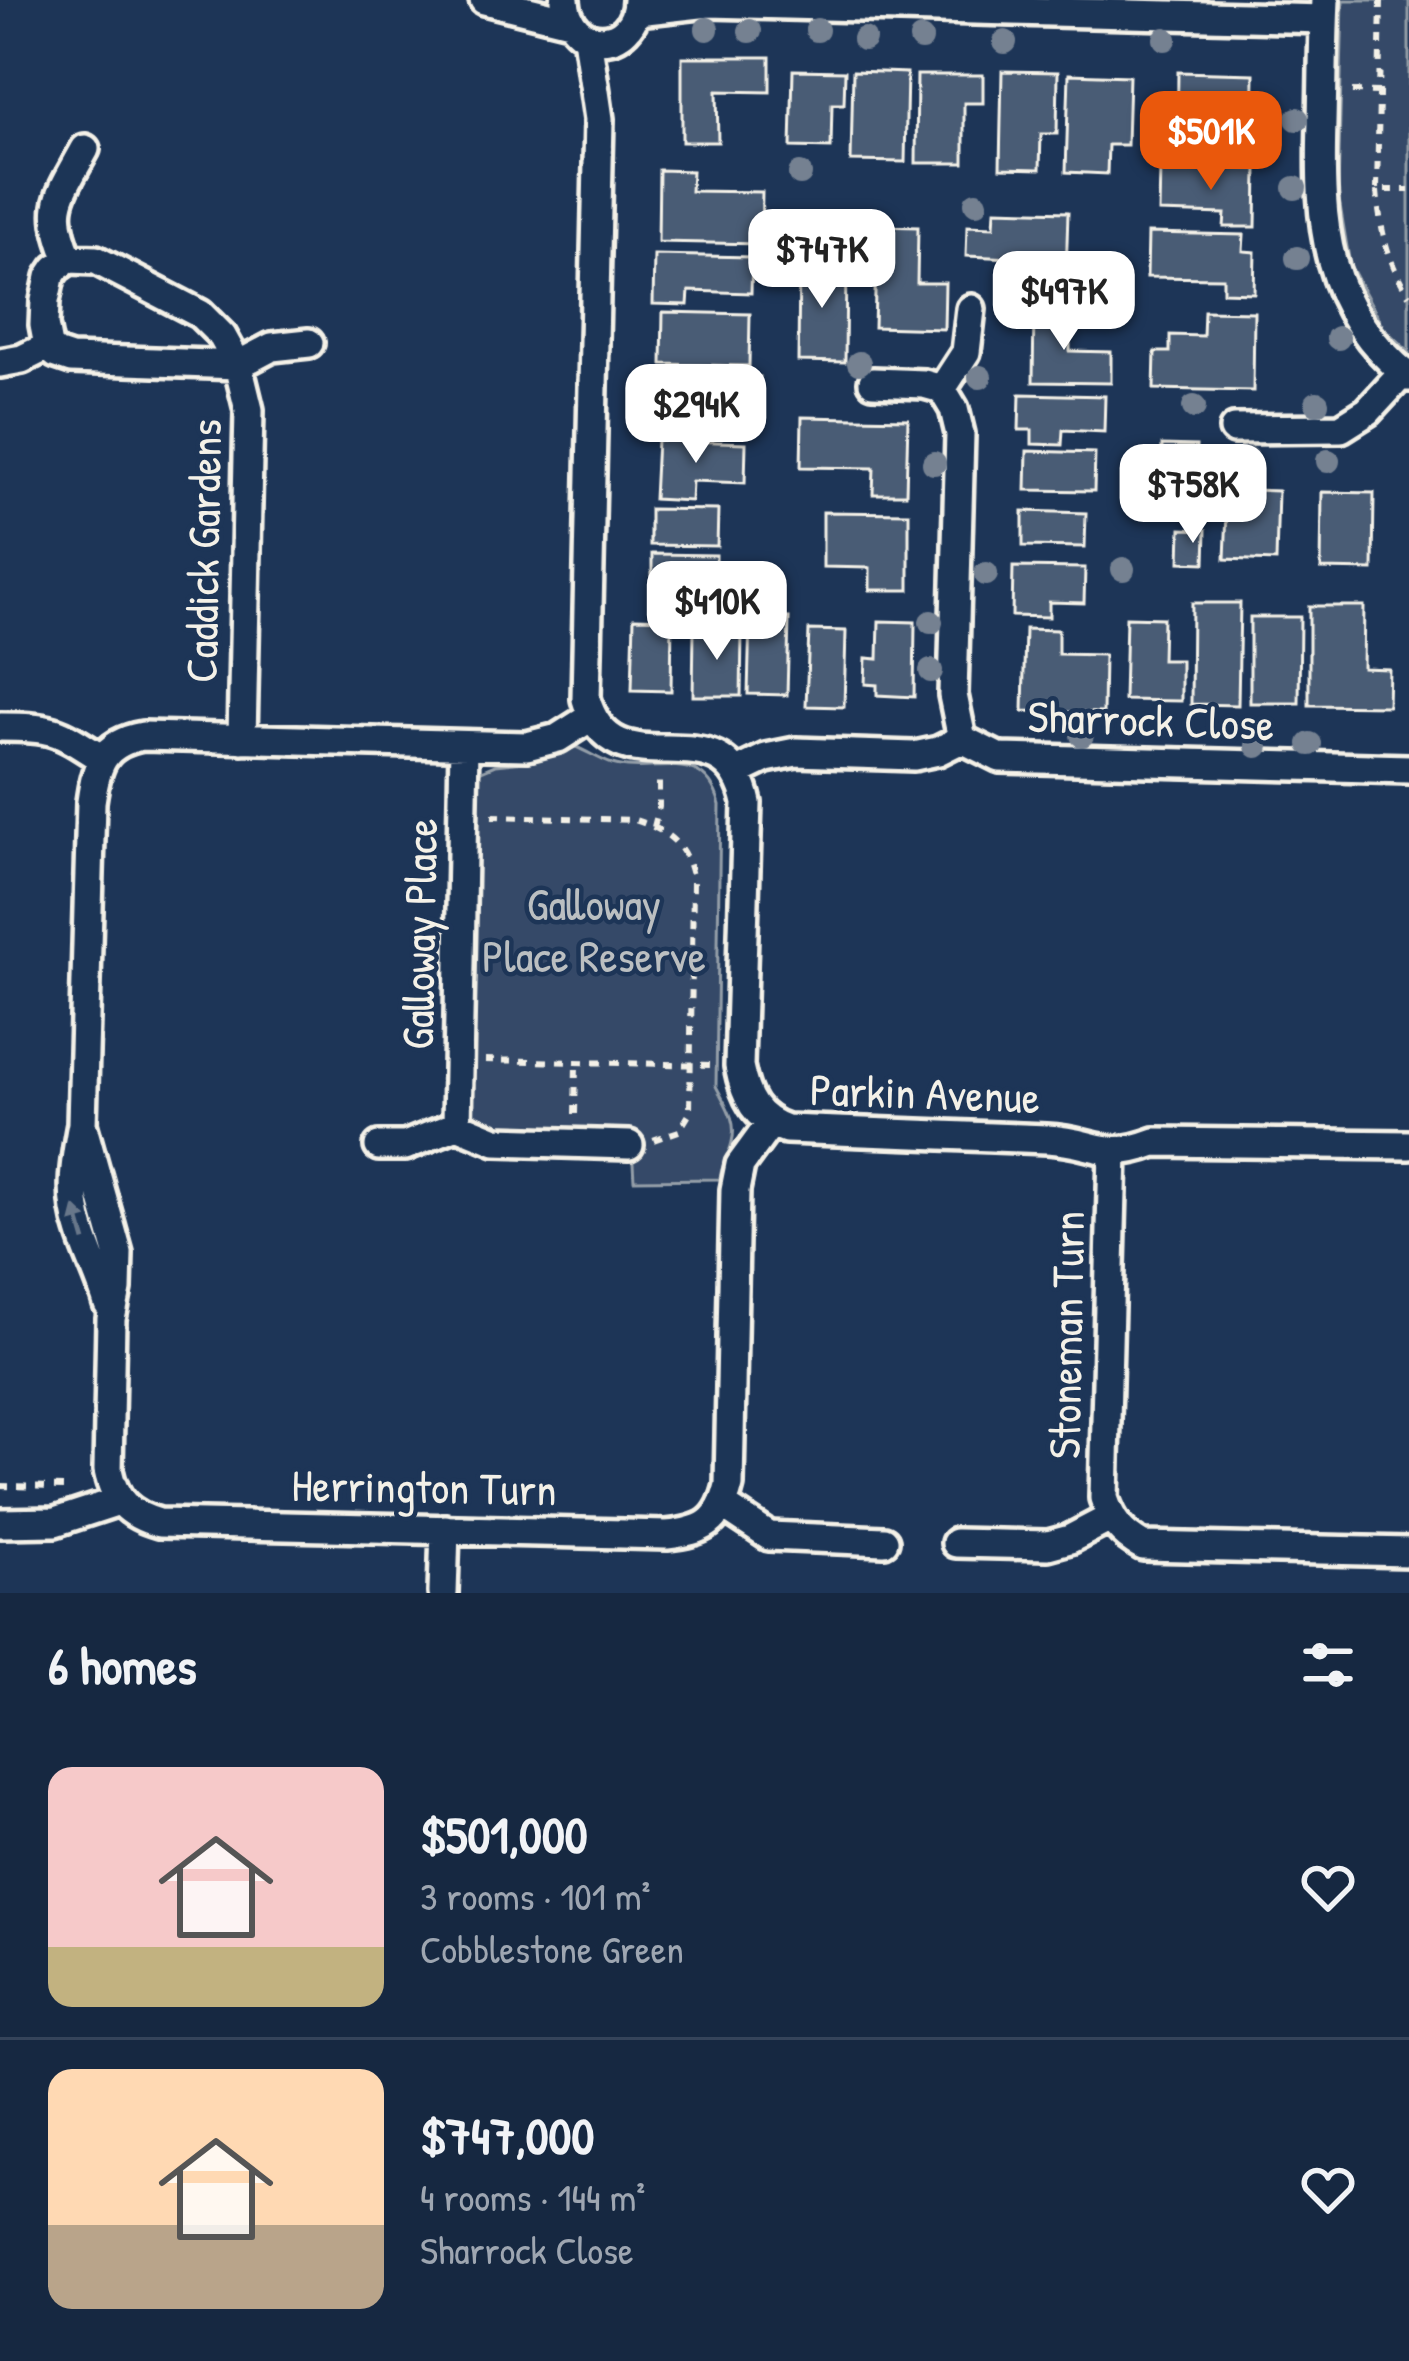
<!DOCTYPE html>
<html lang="en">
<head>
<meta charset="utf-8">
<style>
	:root { --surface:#162841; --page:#23344c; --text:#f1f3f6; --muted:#9ea6b1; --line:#35445a; --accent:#ea580c }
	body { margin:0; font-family:"Patrick Hand",sans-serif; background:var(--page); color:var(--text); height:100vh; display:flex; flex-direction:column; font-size:45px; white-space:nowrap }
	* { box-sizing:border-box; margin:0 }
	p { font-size:39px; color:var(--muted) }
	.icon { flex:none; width:66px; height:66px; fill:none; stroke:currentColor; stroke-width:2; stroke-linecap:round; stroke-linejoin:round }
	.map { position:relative; height:1593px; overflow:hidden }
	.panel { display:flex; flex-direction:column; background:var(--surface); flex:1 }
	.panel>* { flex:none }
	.price { position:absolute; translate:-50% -102px; padding:0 27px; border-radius:24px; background:#fff; color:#222; font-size:39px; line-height:78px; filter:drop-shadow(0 3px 6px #0008) }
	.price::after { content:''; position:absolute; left:50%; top:72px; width:36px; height:27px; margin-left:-18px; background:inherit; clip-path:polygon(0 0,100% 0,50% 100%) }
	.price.active { background:var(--accent); color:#fff }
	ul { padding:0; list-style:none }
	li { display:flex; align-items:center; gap:36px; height:300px; padding:0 48px }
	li+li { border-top:3px solid var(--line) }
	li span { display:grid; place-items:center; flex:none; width:336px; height:240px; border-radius:24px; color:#555 }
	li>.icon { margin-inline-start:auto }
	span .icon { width:144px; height:144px; fill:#fffc; stroke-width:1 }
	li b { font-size:51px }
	h2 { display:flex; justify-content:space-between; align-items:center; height:144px; padding:0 48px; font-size:51px }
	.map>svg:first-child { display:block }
</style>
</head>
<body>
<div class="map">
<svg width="1409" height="1593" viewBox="0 0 1409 1593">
	<rect width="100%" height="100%" fill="#1d3557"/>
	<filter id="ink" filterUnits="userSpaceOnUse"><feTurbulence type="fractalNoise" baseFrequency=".00833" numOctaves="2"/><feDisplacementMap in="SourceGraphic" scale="24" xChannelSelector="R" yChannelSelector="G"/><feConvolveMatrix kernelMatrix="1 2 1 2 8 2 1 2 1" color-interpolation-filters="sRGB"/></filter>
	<g filter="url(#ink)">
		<!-- green -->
		<path fill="#354a67" stroke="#949ea8" stroke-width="3" d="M1343,0H1409V352L1384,328L1350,265L1338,193Z
			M576,747C588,752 600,760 612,764C655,777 704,744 720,805L716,1086C725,1104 738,1121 732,1142C729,1156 721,1165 720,1179L634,1180L631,1130H501L468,1112L470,789L481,771L495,765L534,761Z"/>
		<!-- building -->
		<path fill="#485b74" stroke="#f4f1e8" stroke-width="3" d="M682,57H770V92L717,91L718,142H682Z
			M793,70L845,71L844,104H832L831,148L791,147Z
			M853,71L907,73L905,162L851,161Z
			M1002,71L1058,72L1057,134H1041L1040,169L1000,168Z
			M1178,72L1254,74L1253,155L1177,153Z
			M1069,74L1129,76L1127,145H1108L1107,174L1066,172Z
			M917,75H983V103H964V163H916Z
			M1160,167L1257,169L1256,227H1224L1225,214L1159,212Z
			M659,170L692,171L691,191L762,192L761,244L658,242Z
			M995,210L1068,212L1066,275L1013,272L1014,258L966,256L967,226L994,227Z
			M877,226L918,227L917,283H945L944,329L874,327Z
			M1148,233L1244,235L1243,251L1255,252L1254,293L1223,292V278L1147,277Z
			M654,255L752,257L751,293L689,291L688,305L653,304Z
			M799,260H846L845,362L798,361Z
			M1034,310H1070V351L1111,352V383L1033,382Z
			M1204,311L1254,312L1253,391L1154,389L1155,352H1170V335L1203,336Z
			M663,312L750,314L749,366L662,364Z
			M654,375L760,377L759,412H744V434L653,432Z
			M1020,394L1105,396L1104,432L1063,430L1062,445L1032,444V430H1019Z
			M802,417L908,419L906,494H873L874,468L801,467Z
			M657,440L746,443L745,483L692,481L691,501L654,499Z
			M1162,445L1196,446L1195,511L1161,510Z
			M1027,451L1095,453L1094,491L1026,490Z
			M1228,489L1278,491L1276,561L1225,559Z
			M1322,492L1374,493L1373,570L1321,569Z
			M650,509L718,510L717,546L650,545Z
			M1023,511L1086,513L1085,547L1023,546Z
			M823,512L909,513V590H870V568L823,567Z
			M1181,529L1206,530L1205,563L1180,562Z
			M652,554L716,555V591L652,590Z
			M1013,567L1085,568L1084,603L1049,602V617L1012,616Z
			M1192,603H1240L1238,705L1191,704Z
			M1309,606H1364L1363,668L1389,669L1388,706L1309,705Z
			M750,617L789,618L787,695L748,694Z
			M1126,617L1163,618L1162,660H1181V701L1124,700Z
			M1250,617H1300L1299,703H1250Z
			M634,618L672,619L671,691L632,690Z
			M879,621L915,622L914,697L877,695V685L865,684L866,658L878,659Z
			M1025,629L1058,630V654L1104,655L1103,713L1023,711Z
			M694,630L742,631L741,696H693Z
			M809,630L846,631L844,707L806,706Z"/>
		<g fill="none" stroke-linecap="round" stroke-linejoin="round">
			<!-- street casing -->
			<g stroke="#f4f1e8" stroke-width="36">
				<path id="street" d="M484,0L569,21
					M565,0C568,53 636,53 637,0
					M1325,0C1323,41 1323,81 1322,122C1319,223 1323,308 1409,377
					M637,11L709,3L1324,19
					M587,37L599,119L586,699C614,799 725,698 747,803L739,1066C745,1097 755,1119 786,1129C873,1132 960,1135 1047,1139C1096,1141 1103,1162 1155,1142L1409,1145
					M69,259C46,207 60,195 85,149
					M0,363L22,359L48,346
					M873,382L924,384L942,389L954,409L960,434L953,695L962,739L1000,758L1409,769
					M942,389L966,352L971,309
					M1234,429L1341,428L1368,411L1403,373
					M0,727C54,727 57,730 102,759
					M242,739L249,410L238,365L222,336L200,314L96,260L69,259L56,268L50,277L45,301L44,325L48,346L56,354L71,359L238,365L272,347L309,343
					M735,773L766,758L796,752L914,756L938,751L962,739
					M82,1124L118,1253L117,1289L111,1319L108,1470C114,1500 129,1515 159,1523L667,1535C704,1531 720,1523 729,1485L735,1190L740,1165L770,1124
					M457,1125L464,745
					M379,1146H405L457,1125L496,1141L629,1145
					M1113,1152L1104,1498C1112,1522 1121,1534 1143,1546L1409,1552
					M108,1304C101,1278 88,1255 81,1230C69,1194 75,1161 82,1124L91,802C96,766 102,743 143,736L527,746L558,738L591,717
					M724,1506L769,1536L884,1541
					M0,1523L55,1522L119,1501
					M956,1543L1048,1545L1070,1539L1110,1518
					M443,1593L445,1529"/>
			</g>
			<!-- path -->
			<path stroke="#f4f1e8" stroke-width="6" stroke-dasharray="9 9" stroke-linecap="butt" d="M1381,0L1377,190H1409
				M1352,91L1379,92
				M1377,191C1380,229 1388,263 1409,295
				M492,816L635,820C669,831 688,846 693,882L690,1113L679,1131L653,1140
				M654,827L659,807V777
				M485,1060L711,1065
				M575,1114L576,1064
				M0,1486L66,1487"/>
			<!-- street -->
			<use href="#street" stroke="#1d3557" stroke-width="27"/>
		</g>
		<!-- trees -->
		<g fill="#748191">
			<circle cx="707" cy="29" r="12"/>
			<circle cx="817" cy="30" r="12"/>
			<circle cx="750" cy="31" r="12"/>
			<circle cx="864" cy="39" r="12"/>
			<circle cx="921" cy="39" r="12"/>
			<circle cx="1165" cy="39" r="12"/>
			<circle cx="1005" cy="42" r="12"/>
			<circle cx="1297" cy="119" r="12"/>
			<circle cx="800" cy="174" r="12"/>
			<circle cx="1295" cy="188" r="12"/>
			<circle cx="976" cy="203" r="12"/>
			<circle cx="1297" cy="258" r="12"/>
			<circle cx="1338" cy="338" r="12"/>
			<circle cx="859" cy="363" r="12"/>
			<circle cx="980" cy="377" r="12"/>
			<circle cx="1317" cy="403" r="12"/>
			<circle cx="1194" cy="407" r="12"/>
			<circle cx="1247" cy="458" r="12"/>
			<circle cx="1328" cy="461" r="12"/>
			<circle cx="934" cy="463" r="12"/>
			<circle cx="1123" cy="569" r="12"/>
			<circle cx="986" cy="574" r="12"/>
			<circle cx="931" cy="622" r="12"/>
			<circle cx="931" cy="671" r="12"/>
			<circle cx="1082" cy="735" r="12"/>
			<circle cx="1310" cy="744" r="12"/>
			<circle cx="1257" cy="746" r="12"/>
		</g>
		<!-- one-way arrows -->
		<defs><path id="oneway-solid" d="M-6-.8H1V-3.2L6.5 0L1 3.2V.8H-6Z" transform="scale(3)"/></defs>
		<use fill="#68778a" href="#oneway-solid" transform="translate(80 1224) rotate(-106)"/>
	</g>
	<g text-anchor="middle" stroke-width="9" stroke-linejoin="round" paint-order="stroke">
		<!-- street labels -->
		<g font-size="45" fill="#f4f1e8" stroke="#1d3557">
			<text transform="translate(203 551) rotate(-89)" y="16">Caddick Gardens</text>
			<text transform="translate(1151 720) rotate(2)" y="16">Sharrock Close</text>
			<text transform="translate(419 934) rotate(-89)" y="16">Galloway Place</text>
			<text transform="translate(925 1093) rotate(2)" y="16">Parkin Avenue</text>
			<text transform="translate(1066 1335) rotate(-89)" y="16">Stoneman Turn</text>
			<text transform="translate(424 1487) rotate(1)" y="16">Herrington Turn</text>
		</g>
		<!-- park labels -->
		<g font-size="45" fill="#bbbfc1" stroke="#1d3557">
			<text x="594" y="920">Galloway<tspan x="594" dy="52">Place Reserve</tspan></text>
		</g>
	</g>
</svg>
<b class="price active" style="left:1211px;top:193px">$501K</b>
<b class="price" style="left:822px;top:311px">$747K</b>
<b class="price" style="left:1064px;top:353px">$497K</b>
<b class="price" style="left:696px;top:466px">$294K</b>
<b class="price" style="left:1193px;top:546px">$758K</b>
<b class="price" style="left:717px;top:663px">$410K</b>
</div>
<section class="panel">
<h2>6 homes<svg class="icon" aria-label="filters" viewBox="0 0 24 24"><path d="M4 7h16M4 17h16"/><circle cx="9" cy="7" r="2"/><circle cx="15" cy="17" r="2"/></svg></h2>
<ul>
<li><span style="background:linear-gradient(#f6c9c9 75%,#c2b280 0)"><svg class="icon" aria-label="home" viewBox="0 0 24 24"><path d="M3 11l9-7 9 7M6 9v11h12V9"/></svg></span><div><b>$501,000</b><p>3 rooms · 101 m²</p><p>Cobblestone Green</p></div><svg class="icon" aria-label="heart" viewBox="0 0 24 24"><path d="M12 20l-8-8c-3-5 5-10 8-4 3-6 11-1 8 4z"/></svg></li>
<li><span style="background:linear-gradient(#ffd9b3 65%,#b9a48a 0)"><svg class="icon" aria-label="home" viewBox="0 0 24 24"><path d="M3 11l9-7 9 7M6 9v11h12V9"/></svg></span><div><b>$747,000</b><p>4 rooms · 144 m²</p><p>Sharrock Close</p></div><svg class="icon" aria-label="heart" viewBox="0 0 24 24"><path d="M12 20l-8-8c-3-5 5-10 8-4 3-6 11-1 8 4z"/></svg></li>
</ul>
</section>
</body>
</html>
